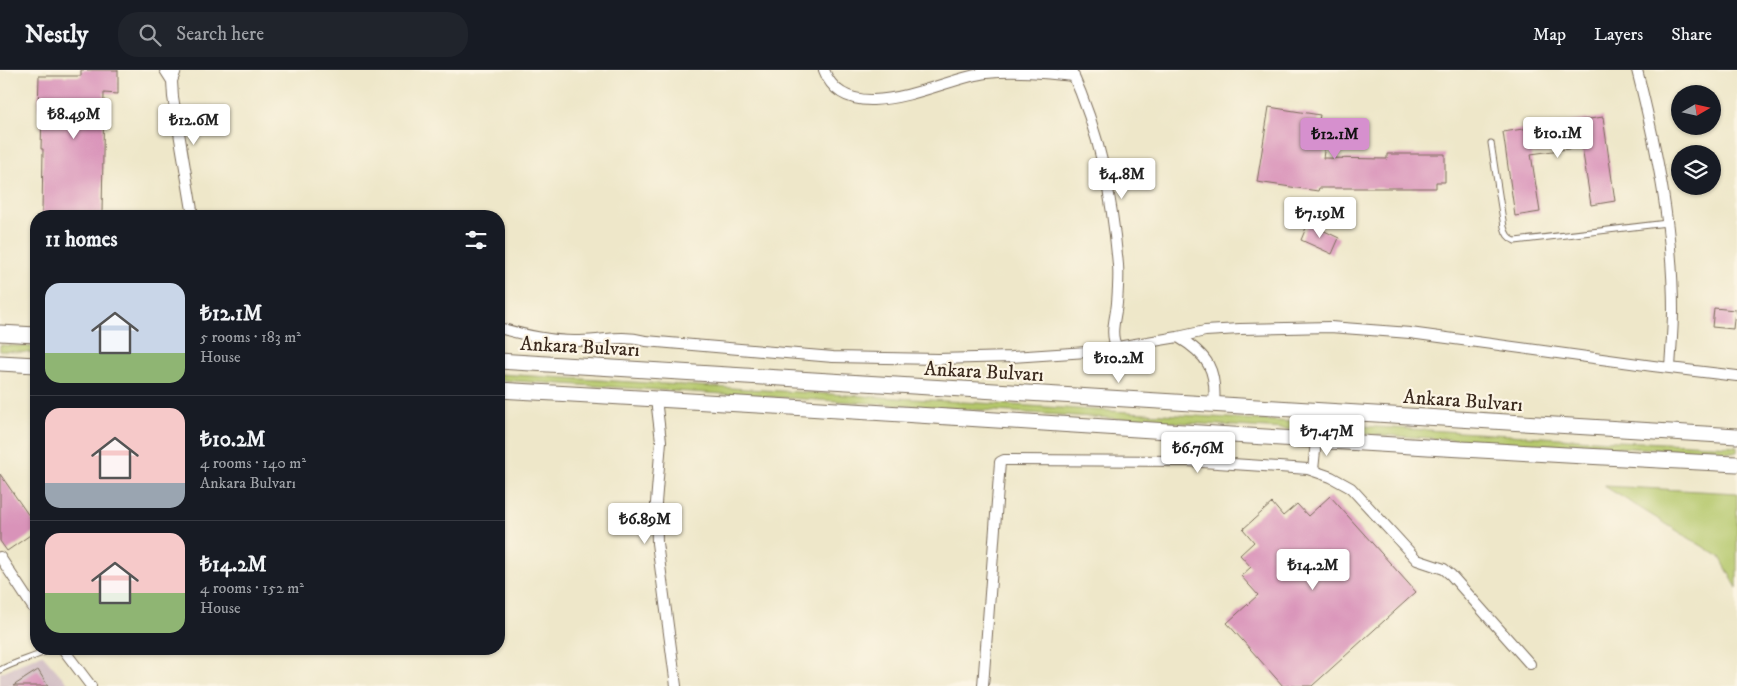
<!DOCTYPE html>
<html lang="en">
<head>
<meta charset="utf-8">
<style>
	:root { --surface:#171b24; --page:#20242c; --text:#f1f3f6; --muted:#9ea1a6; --line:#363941; --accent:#d690ce }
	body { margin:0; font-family:"IM FELL DW Pica",serif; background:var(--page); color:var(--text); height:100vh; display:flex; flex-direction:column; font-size:19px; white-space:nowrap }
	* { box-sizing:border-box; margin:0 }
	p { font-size:16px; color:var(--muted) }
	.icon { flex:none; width:28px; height:28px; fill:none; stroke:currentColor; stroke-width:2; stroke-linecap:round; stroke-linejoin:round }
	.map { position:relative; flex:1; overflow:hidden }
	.side { position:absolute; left:30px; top:140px; width:475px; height:445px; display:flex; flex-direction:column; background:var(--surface); border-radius:20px; box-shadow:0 1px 4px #0004 }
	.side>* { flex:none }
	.needle { width:32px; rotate:81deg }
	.fabs { position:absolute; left:1671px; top:15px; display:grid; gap:10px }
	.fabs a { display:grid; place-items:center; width:50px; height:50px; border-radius:50%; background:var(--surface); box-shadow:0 1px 4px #0004; font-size:25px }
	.price { position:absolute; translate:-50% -42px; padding:0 11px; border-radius:5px; background:#fff; color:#222; font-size:16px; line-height:32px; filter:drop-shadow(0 1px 2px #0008) }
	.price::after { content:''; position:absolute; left:50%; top:30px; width:15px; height:11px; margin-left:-8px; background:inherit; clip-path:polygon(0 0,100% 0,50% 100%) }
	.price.active { background:var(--accent); color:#111 }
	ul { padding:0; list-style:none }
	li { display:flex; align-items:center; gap:15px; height:125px; padding:0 15px }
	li+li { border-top:1px solid var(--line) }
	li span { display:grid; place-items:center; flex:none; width:140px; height:100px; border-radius:15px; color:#555 }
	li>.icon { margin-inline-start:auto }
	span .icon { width:60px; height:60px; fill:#fffc; stroke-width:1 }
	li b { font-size:21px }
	h2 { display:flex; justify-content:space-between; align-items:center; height:60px; padding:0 15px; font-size:21px }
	header { display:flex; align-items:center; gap:30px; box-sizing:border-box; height:70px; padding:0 25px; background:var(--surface); border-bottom:1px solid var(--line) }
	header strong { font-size:24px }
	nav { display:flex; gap:28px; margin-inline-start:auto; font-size:18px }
	.search { width:350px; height:45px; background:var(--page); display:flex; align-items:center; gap:12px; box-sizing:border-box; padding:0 18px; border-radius:20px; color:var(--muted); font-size:19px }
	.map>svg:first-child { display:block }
</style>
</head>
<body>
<header>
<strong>Nestly</strong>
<div class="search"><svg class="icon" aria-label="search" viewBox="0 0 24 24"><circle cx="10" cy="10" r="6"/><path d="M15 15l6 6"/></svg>Search here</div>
<nav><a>Map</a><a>Layers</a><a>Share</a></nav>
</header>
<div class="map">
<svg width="1737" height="616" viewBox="0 0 1737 616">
	<rect width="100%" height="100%" fill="#fcf5e5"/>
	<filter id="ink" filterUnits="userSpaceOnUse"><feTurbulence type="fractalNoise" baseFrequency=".02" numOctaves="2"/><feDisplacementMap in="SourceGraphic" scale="10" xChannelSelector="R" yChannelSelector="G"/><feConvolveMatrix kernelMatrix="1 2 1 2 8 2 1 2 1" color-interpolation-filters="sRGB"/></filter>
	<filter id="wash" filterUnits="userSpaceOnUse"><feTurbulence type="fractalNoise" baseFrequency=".0096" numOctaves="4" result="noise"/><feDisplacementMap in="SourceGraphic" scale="20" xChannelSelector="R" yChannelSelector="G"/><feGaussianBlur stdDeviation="1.12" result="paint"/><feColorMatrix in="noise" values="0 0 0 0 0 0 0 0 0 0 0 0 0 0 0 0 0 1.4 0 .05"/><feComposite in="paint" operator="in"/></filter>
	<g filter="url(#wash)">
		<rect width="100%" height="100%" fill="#eee7c9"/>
		<!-- industrial -->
		<path fill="#d2bec4" d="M42,584L70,616H0V603Z"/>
		<!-- green -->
		<path fill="#b4c76a" stroke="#787844" d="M0,275L36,277V283L0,281Z
			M499,304L1592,370L1737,376V382L1524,374L499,310Z
			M1604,416L1737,423V518L1720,487Z"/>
		<g id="blocks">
			<!-- building -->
			<path fill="#d993b9" d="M81,0H118V24L104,23L102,144L42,143L43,79H41L42,40H38L39,6H81Z
				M1269,37L1320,45L1318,55L1328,56L1323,88L1387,89V84H1445V112H1436V118H1319L1318,121L1257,112Z
				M1603,47L1615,131L1591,135L1582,77L1531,84L1540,142L1515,146L1503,62Z
				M1308,153L1339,168L1332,184L1301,170Z
				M1714,238L1735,240L1733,259L1712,257Z
				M0,404L36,456V461L7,481L0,471Z
				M1330,426L1416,522L1312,616H1283L1227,553L1258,525L1241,506L1251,497L1240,485L1254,472L1243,459L1272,433L1283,446L1297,434L1308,446Z
				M38,600L48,616H13Z"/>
		</g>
	</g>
	<g filter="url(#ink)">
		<use href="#blocks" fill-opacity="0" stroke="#7a6c5a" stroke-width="1"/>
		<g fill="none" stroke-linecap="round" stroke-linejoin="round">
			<!-- lane casing -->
			<g stroke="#7a6c5a" stroke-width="7">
				<path id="lane" d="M1491,73L1504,157C1506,164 1508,168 1515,171L1667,153
					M0,600C16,591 34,588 51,579"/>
			</g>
			<!-- street casing -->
			<g stroke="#7a6c5a" stroke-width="12">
				<path id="street" d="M165,0L172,11
					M176,0L172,11L173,27L193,146
					M824,0C847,63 943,8 986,3C1015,0 1045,3 1074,6
					M1071,0C1100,63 1112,126 1118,195C1119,207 1118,220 1117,233C1116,247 1109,264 1117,277
					M1637,0C1657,79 1673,159 1673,241C1673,260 1671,279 1670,298
					M499,258C525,265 553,272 580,271C606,271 618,264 646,271L833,287L938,289L1012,287L1087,282L1178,267L1205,261L1240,259L1330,257L1410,263L1653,296L1737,306
					M1178,267C1208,285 1217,300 1214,335
					M656,329L661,371L656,433L657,473L676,616
					M1313,400L1316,371
					M0,487L36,542
					M63,579L91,616
					M983,616L1000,392L1004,390L1187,391L1308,399L1331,407L1351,418L1417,490L1444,499L1451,505L1530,594"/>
			</g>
			<!-- secondary casing -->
			<g stroke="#7a6c5a" stroke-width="17">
				<path id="secondary" d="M0,263L36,265
					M499,291L1737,366
					M0,293L36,295
					M499,320C912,342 1324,374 1737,394"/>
			</g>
			<!-- lane -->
			<use href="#lane" stroke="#fff" stroke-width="5"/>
			<!-- street -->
			<use href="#street" stroke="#fff" stroke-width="10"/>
			<!-- secondary -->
			<use href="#secondary" stroke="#fff" stroke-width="15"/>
		</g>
	</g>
	<g text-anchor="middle" stroke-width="4.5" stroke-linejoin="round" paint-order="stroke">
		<!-- street labels -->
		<g font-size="20" fill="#3b2a1e" stroke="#fcf5e5">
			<text transform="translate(580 276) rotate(3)" y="7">Ankara Bulvarı</text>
			<text transform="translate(984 301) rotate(3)" y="7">Ankara Bulvarı</text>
			<text transform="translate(1463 330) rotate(4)" y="7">Ankara Bulvarı</text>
		</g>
	</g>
</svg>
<div class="fabs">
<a><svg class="needle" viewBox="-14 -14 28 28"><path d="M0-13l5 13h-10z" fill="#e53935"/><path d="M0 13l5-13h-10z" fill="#9ea1a6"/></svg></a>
<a><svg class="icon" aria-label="layers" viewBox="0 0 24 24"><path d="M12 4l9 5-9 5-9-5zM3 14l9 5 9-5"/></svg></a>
</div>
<b class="price" style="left:74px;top:70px">₺8.49M</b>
<b class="price" style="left:194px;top:76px">₺12.6M</b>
<b class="price" style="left:1558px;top:89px">₺10.1M</b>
<b class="price active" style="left:1335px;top:90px">₺12.1M</b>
<b class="price" style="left:1122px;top:130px">₺4.8M</b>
<b class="price" style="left:1320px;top:169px">₺7.19M</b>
<b class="price" style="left:1119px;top:314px">₺10.2M</b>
<b class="price" style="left:1327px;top:387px">₺7.47M</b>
<b class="price" style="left:1198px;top:404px">₺6.76M</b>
<b class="price" style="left:645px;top:475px">₺6.89M</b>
<b class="price" style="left:1313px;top:521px">₺14.2M</b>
<section class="side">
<h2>11 homes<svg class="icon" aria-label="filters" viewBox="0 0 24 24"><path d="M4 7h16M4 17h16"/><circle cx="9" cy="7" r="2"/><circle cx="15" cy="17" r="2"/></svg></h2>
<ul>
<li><span style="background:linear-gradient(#c9d6e8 70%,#8fb573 0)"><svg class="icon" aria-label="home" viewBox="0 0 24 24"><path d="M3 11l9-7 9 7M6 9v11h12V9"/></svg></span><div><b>₺12.1M</b><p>5 rooms · 183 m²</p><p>House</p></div></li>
<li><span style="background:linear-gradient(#f6c9c9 75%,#9aa5b1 0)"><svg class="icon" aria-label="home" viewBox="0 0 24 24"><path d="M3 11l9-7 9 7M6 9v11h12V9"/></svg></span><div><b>₺10.2M</b><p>4 rooms · 140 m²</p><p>Ankara Bulvarı</p></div></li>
<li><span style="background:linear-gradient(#f6c9c9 60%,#8fb573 0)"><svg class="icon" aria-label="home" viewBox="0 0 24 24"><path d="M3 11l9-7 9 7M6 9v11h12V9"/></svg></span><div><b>₺14.2M</b><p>4 rooms · 152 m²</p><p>House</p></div></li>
</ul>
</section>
</div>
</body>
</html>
